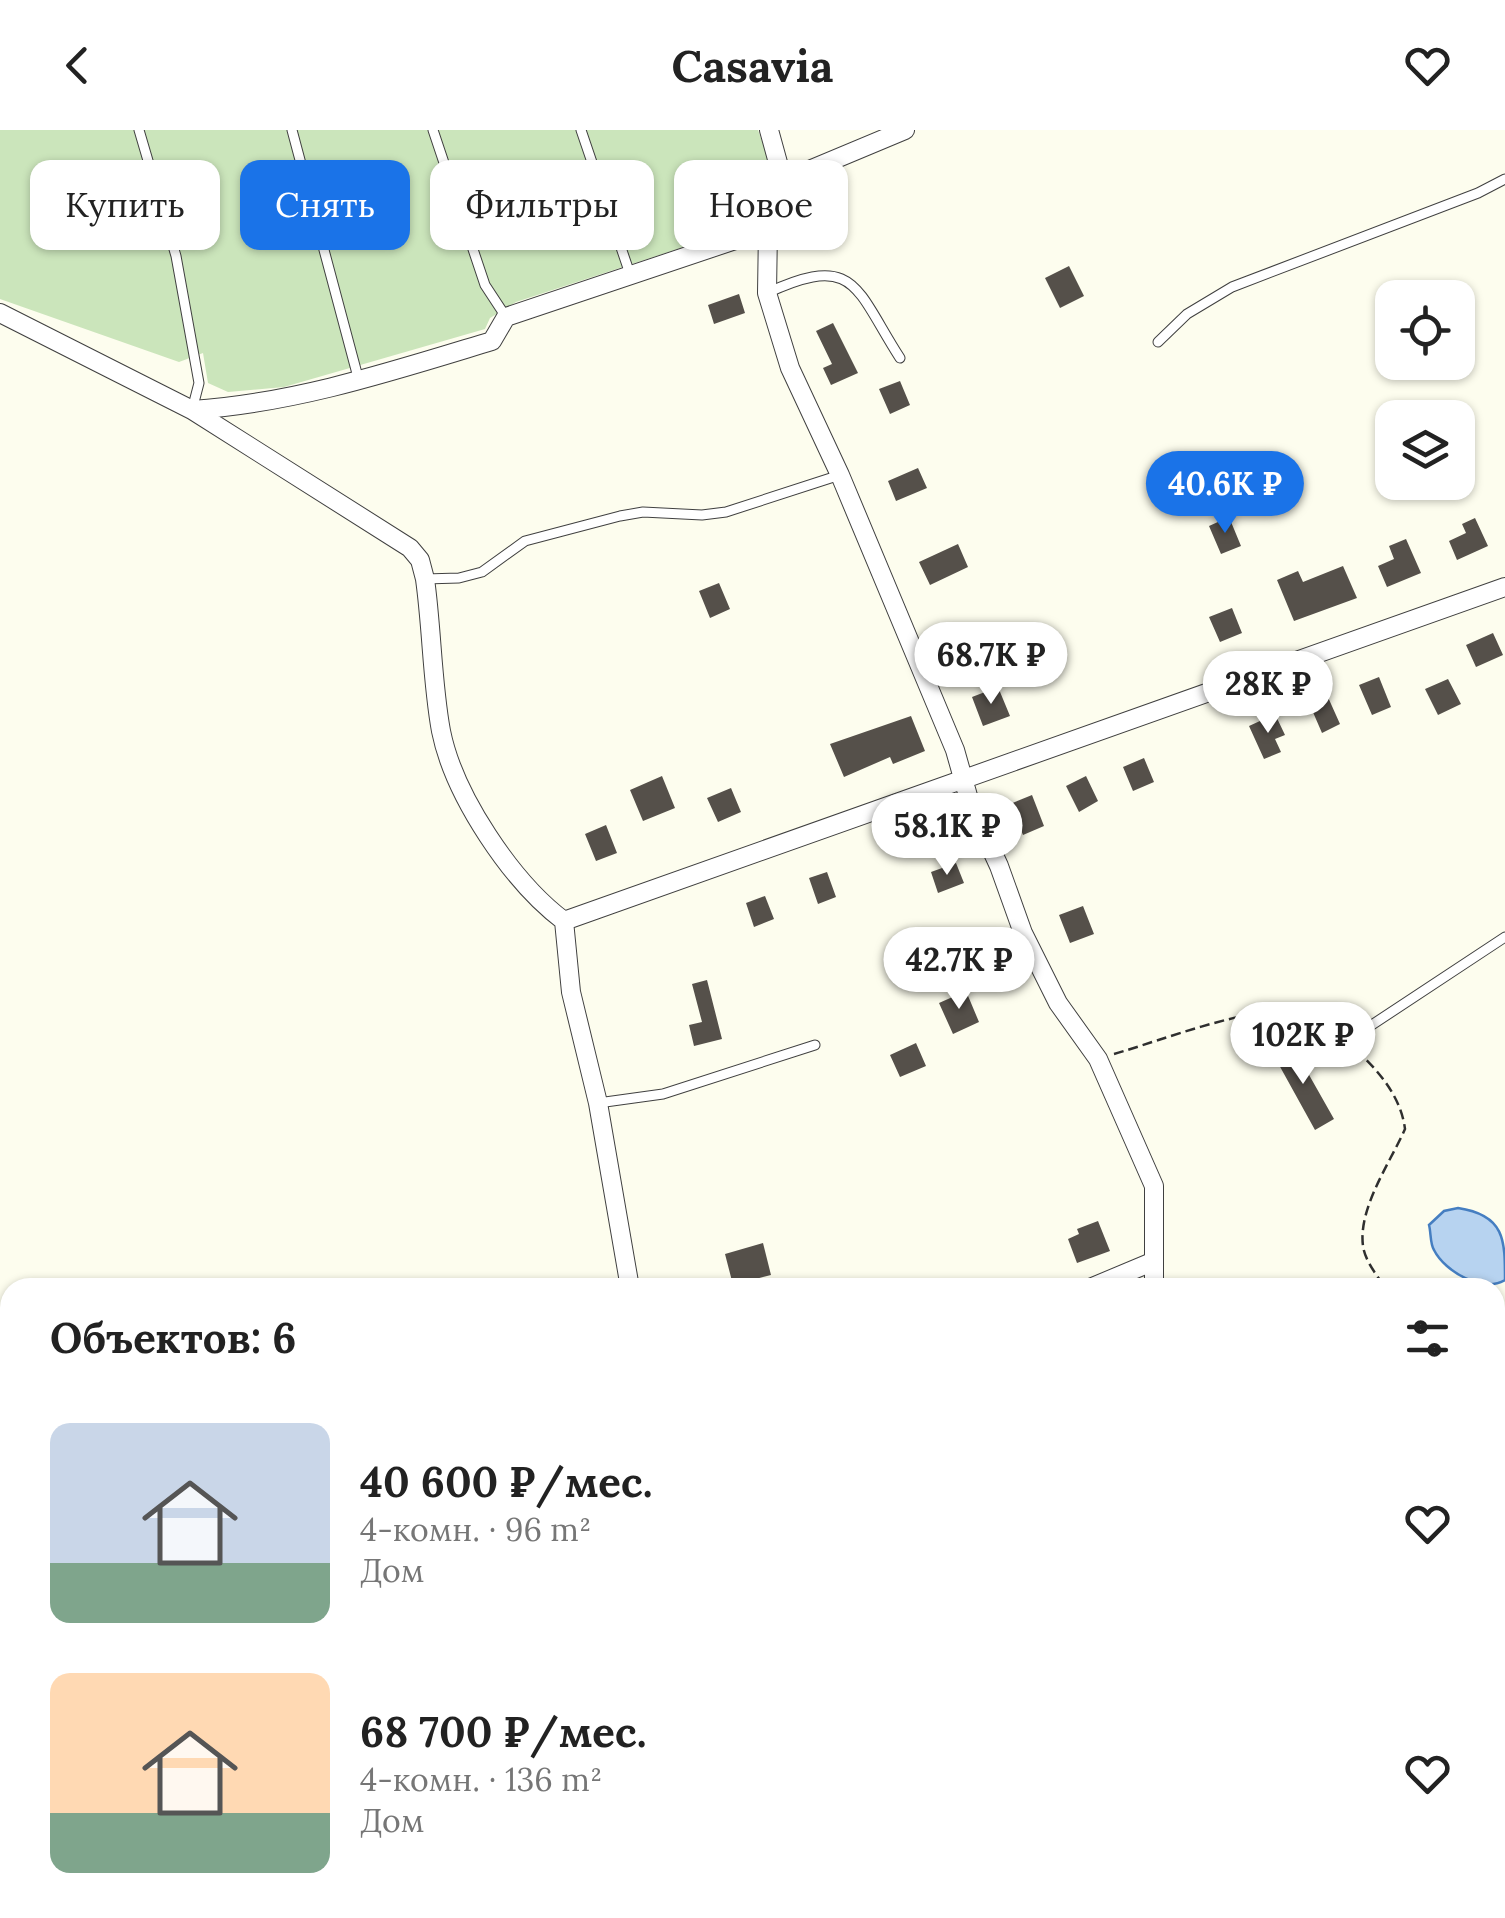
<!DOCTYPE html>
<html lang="ru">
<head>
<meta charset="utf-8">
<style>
	:root { --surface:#fff; --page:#f2f2f2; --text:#222; --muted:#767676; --accent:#1a73e8 }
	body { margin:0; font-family:Lora,serif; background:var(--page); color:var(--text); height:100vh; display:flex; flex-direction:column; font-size:38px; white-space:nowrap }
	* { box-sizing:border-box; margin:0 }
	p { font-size:32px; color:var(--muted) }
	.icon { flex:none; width:55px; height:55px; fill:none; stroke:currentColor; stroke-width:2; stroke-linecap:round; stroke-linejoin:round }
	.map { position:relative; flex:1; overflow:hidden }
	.sheet { position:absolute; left:0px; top:1148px; width:1505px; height:642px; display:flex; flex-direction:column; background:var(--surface); border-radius:30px 30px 0 0; box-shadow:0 2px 8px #0004 }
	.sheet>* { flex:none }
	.top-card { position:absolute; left:30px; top:30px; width:1000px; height:90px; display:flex; gap:20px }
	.controls { position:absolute; left:1375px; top:150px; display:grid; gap:20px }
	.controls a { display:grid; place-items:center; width:100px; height:100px; border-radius:20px; background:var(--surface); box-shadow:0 2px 8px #0004; font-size:50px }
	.price { position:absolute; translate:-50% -85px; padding:0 22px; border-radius:35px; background:#fff; color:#222; font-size:32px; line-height:65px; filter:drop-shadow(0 2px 5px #0008) }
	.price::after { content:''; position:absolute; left:50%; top:60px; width:30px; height:22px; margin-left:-15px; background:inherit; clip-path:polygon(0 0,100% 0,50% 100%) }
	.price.selected { background:var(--accent); color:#fff }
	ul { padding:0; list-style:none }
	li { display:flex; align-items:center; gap:30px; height:250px; padding:0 50px }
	li span { display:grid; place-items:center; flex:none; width:280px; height:200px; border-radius:20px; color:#555 }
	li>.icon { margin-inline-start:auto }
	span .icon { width:120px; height:120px; fill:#fffc; stroke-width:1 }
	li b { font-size:42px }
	h2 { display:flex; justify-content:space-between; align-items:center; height:120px; padding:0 50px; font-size:42px }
	.pill { padding:0 35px; border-radius:20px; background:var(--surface); box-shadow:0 2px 8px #0004; font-size:35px; line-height:90px }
	.pill.selected { background:var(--accent); color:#fff }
	header { display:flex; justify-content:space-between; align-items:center; height:130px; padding:0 50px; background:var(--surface); font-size:45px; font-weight:800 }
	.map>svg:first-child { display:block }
</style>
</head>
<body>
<header><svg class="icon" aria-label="back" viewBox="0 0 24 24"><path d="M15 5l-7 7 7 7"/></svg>Casavia<svg class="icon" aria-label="heart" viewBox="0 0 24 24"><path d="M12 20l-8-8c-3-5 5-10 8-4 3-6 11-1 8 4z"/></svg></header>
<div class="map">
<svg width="1505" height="1788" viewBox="0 0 1505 1788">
	<rect width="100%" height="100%" fill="#fdfdee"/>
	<!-- green -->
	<path fill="#cbe5bb" d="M0,0H758C773,41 776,52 757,93L516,172L490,188L485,199L284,257L228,262L208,253L203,223L179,232L0,169Z
		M0,1565L10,1586V1718L0,1723Z"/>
	<!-- forest -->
	<path fill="#add49c" d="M0,1440L10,1464V1586L0,1565Z
		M10,1718V1780H123L125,1788H0V1723Z
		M585,1780H919L924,1788H586Z"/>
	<!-- water -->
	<path fill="#b7d3f0" stroke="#457ec1" stroke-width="2.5" d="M1458,1078C1505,1085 1505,1110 1505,1150C1483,1163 1445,1142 1434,1120C1430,1114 1431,1102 1429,1095L1444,1081Z"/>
	<!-- building -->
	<path fill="#55504a" d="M1069,136L1084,166L1060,178L1045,148Z
		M739,164L745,183L714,194L708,175Z
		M833,193L858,243L831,255L823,238L832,234L816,201Z
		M900,251L910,275L890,284L879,259Z
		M918,338L927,358L896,371L888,351Z
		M1229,387L1241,416L1221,424L1209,396Z
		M1475,388L1488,416L1457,430L1449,411L1466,403L1462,394Z
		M1406,409L1421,443L1387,457L1378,436L1394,429L1389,416Z
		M958,414L968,437L930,455L919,432Z
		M1343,436L1357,468L1294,491L1277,450L1298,441L1303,452Z
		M719,453L730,479L710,488L699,461Z
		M1232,478L1242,503L1220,512L1209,487Z
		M1001,494L1010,513L970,532L961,513Z
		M1493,503L1503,525L1476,537L1466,515Z
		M1379,547L1391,577L1372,585L1359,555Z
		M1448,549L1461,574L1438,585L1425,559Z
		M998,557L1010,586L983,596L972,567Z
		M1327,565L1340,594L1322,603L1309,573Z
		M1275,584L1285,605L1275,609L1281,622L1264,629L1249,596Z
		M911,586L925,621L893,634L890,627L844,647L830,614Z
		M1144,628L1154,652L1133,661L1123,637Z
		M662,646L675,678L643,691L630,660Z
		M1086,646L1098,671L1079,682L1066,656Z
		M731,658L741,682L718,692L707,668Z
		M1032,665L1044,696L1023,705L1010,674Z
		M606,695L617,723L596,731L585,704Z
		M956,733L964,753L938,763L931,742Z
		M827,742L836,767L818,774L809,748Z
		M765,766L774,789L754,797L746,773Z
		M1083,776L1094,804L1070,813L1059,785Z
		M707,850L722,909L694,916L689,895L702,892L692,854Z
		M966,861L979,892L953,904L939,873Z
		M916,913L926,936L900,947L890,925Z
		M1291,913L1334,989L1315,1000L1273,924Z
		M1098,1091L1110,1121L1077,1133L1068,1109L1079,1104L1077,1099Z
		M763,1113L771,1145L733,1155L725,1124Z"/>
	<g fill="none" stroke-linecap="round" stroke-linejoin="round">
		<!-- lane casing -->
		<g stroke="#404040" stroke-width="11">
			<path id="lane" d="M139,0L176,126L199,253L192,280
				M292,0L359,251
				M433,0L485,155L506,187
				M581,0L630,144
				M767,163C856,122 855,158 900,228
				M1158,212L1187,184L1232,157L1478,63L1505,49
				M425,449L459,448L482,442L525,411L620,386L643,382L702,385L726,382L840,345
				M1346,912L1505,807
				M598,973L663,964L815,915"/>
		</g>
		<!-- street casing -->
		<g stroke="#404040" stroke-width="20">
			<path id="street" d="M783,51L905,0
				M768,99L767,163L790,238L840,345L955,620L970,673L999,736L1023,803L1058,873L1098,929L1154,1056V1158
				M0,183L192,280L410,418L420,430L425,449C432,499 432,552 441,601C454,666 512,752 564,791
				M192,280C296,273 393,241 492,211L506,187L768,99L783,51L769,0
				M564,791L1505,457
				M564,791L571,862L598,973L630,1158
				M1090,1158L1152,1132
				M1495,1724L1505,1735"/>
		</g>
		<!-- path -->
		<path stroke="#2f2f2f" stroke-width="2.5" stroke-dasharray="10 5" stroke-linecap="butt" d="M1356,920C1379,941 1401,967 1405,999C1390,1033 1358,1078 1363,1116C1365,1131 1377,1145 1385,1158
			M1114,924C1160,911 1256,873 1301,882C1314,885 1325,893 1335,901
			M1355,1788V1780"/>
		<!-- lane -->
		<use href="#lane" stroke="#fff" stroke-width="9"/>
		<!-- street -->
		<use href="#street" stroke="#fff" stroke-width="18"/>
	</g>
</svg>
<div class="controls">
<a><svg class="icon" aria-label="locate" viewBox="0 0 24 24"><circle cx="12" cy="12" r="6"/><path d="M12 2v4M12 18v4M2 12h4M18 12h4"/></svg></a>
<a><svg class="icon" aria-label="layers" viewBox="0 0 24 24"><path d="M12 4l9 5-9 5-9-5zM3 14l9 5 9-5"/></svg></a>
</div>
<b class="price selected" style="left:1225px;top:406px">40.6K ₽</b>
<b class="price" style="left:991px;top:577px">68.7K ₽</b>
<b class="price" style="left:1268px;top:606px">28K ₽</b>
<b class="price" style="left:947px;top:748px">58.1K ₽</b>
<b class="price" style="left:959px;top:882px">42.7K ₽</b>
<b class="price" style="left:1303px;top:957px">102K ₽</b>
<div class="top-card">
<a class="pill">Купить</a>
<a class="pill selected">Снять</a>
<a class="pill">Фильтры</a>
<a class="pill">Новое</a>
</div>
<section class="sheet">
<h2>Объектов: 6<svg class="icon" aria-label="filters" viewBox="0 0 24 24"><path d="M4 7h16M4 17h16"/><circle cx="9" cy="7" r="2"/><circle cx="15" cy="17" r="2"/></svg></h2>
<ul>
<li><span style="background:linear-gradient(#c9d6e8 70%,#7fa58c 0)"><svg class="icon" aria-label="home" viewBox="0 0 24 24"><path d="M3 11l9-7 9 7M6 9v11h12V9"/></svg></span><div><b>40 600 ₽/мес.</b><p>4-комн. · 96 m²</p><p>Дом</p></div><svg class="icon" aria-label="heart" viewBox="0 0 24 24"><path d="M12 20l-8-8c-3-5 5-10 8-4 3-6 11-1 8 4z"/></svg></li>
<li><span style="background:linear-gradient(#ffd9b3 70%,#7fa58c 0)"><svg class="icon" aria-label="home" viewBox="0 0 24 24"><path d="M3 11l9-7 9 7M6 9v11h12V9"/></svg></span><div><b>68 700 ₽/мес.</b><p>4-комн. · 136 m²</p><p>Дом</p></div><svg class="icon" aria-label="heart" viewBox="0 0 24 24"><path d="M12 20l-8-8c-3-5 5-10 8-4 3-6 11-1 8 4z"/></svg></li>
</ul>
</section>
</div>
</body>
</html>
